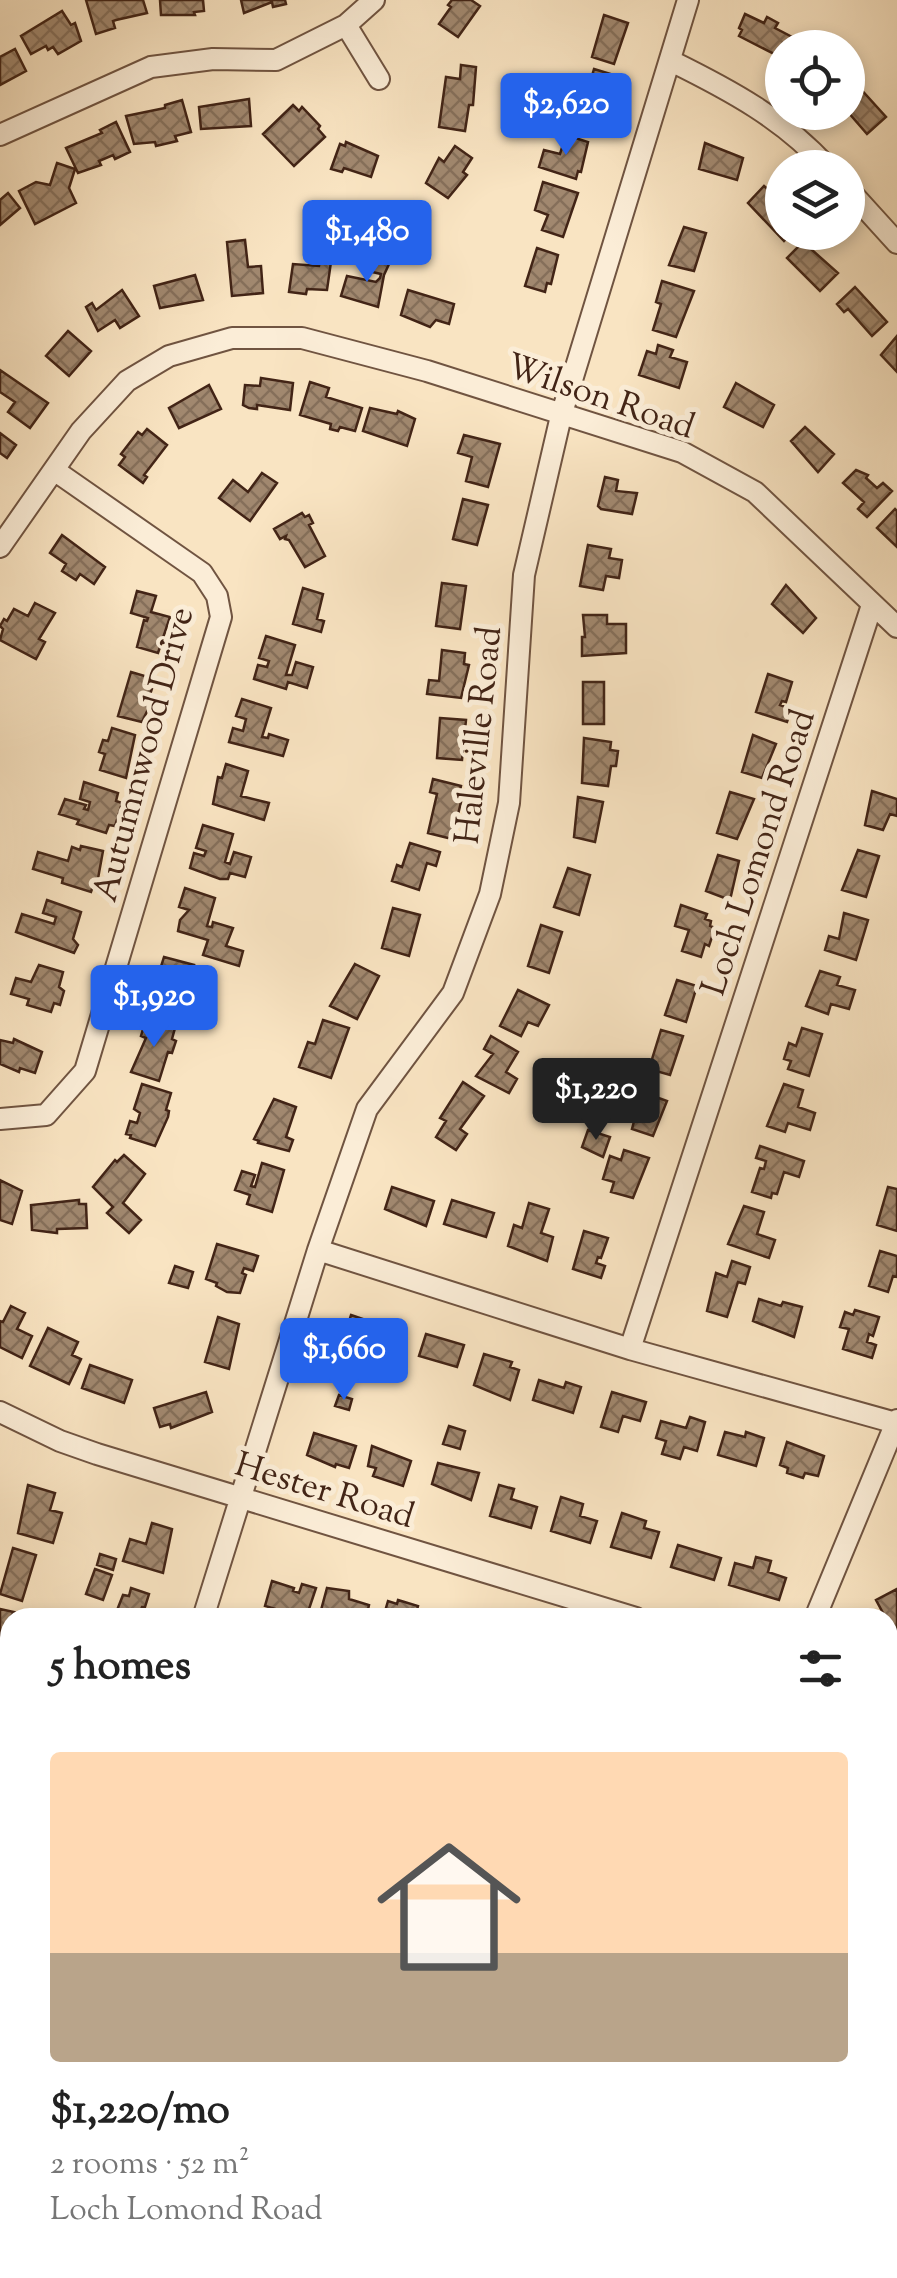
<!DOCTYPE html>
<html lang="en">
<head>
<meta charset="utf-8">
<style>
	:root { --surface:#fff; --page:#f6f6f6; --text:#222; --muted:#767676; --accent:#2563eb }
	body { margin:0; font-family:"Sorts Mill Goudy",serif; background:var(--page); color:var(--text); height:100vh; display:flex; flex-direction:column; font-size:38px; white-space:nowrap }
	* { box-sizing:border-box; margin:0 }
	p { font-size:32px; color:var(--muted) }
	.icon { flex:none; width:55px; height:55px; fill:none; stroke:currentColor; stroke-width:2; stroke-linecap:round; stroke-linejoin:round }
	.map { position:relative; flex:1; overflow:hidden }
	.panel { position:absolute; left:0px; top:1608px; width:898px; height:672px; display:flex; flex-direction:column; background:var(--surface); border-radius:30px 30px 0 0; box-shadow:0 5px 15px #0003 }
	.panel>* { flex:none }
	.fabs { position:absolute; left:765px; top:30px; display:grid; gap:20px }
	.fabs a { display:grid; place-items:center; width:100px; height:100px; border-radius:50%; background:var(--surface); box-shadow:0 5px 15px #0003; font-size:50px }
	.price { position:absolute; translate:-50% -85px; padding:0 22px; border-radius:10px; background:var(--accent); color:#fff; font-size:32px; line-height:65px; filter:drop-shadow(0 2px 5px #0008) }
	.price::after { content:''; position:absolute; left:50%; top:60px; width:30px; height:22px; margin-left:-15px; background:inherit; clip-path:polygon(0 0,100% 0,50% 100%) }
	.price.on { background:#222; color:#fff }
	ul { padding:0; list-style:none }
	li { display:grid; align-content:center; gap:20px; height:530px; padding:0 50px }
	li span { display:grid; place-items:center; height:310px; border-radius:10px; color:#555 }
	li>.icon { margin-inline-start:auto }
	span .icon { width:180px; height:180px; fill:#fffc; stroke-width:1 }
	li b { font-size:42px }
	h2 { display:flex; justify-content:space-between; align-items:center; height:120px; padding:0 50px; font-size:42px }
	.map>svg:first-child { display:block }
</style>
</head>
<body>
<div class="map">
<svg width="897" height="2278" viewBox="0 0 897 2278">
	<defs>
		<pattern id="building-cross-hatch" width="8" height="8" patternUnits="userSpaceOnUse" patternTransform="scale(2.5)"><rect width="8" height="8" fill="#a1886f"/><path d="M0 0l8 8M0 8l8-8" fill="none" stroke="#856f5a"/></pattern>
	</defs>
	<rect width="100%" height="100%" fill="#f9e4c2"/>
	<filter id="stains"><feTurbulence type="fractalNoise" baseFrequency=".002" numOctaves="4"/><feColorMatrix values="0 0 0 0 .2 0 0 0 0 .09 0 0 0 0 .02 0 0 0 .5 -.17"/></filter>
	<radialGradient id="worn" r=".72"><stop offset=".6" stop-color="#630" stop-opacity="0"/><stop offset="1" stop-color="#630" stop-opacity=".3"/></radialGradient>
	<!-- building -->
	<path fill="url(#building-cross-hatch)" stroke="#422416" stroke-width="2.5" d="M86,0H143L147,13L116,20L113,21L115,28L96,34Z
		M160,0H203L204,11L194,12L195,15H161Z
		M241,0H285L286,4L273,7L272,2L244,13Z
		M452,0H471L480,6L458,37L439,24L451,7L448,5Z
		M62,11L71,25L75,23L81,41L58,54L53,47L48,50L46,46L31,54L21,36Z
		M745,14L764,23L767,17L778,23L775,28L796,39L792,48H782V58L739,36L742,30L739,28Z
		M604,15L628,23L614,64L592,57Z
		M15,49L26,71L0,85V57Z
		M461,65L476,67L473,105H469L465,131L439,127L446,77L460,79Z
		M594,69L614,75L600,114L569,105L576,82L589,86Z
		M858,86L886,117L867,134L848,112V95Z
		M249,99L251,126L201,129L199,107Z
		M182,100L191,132L175,136L177,141L156,146L155,142L134,144L126,116L165,108V105Z
		M293,105L299,111L302,107L320,126L318,129L325,137L294,166L263,134Z
		M116,122L130,152L115,159L113,155L99,161L101,165L78,173L66,148L102,133L100,130Z
		M566,135L588,142L581,172L578,171L576,179L539,167L544,150L560,154Z
		M346,142L378,156L371,177L344,168L342,172L331,169L340,144L345,146Z
		M705,143L743,158L737,180L699,169Z
		M455,146L472,158L463,172L467,175L448,198L426,183L439,158L444,162Z
		M57,163L75,169L69,188L76,203L35,224L19,191L36,182L50,185Z
		M543,182L578,193L563,237L542,230L548,215L535,210Z
		M764,186L782,202V232H793L784,241L748,203Z
		M8,193L20,208L0,225V200Z
		M684,227L706,233L694,271L669,265Z
		M245,240L248,267L261,266L263,293L232,296L227,242Z
		M803,242L838,273L820,291L787,258Z
		M537,248L558,255L551,284L547,283L545,292L525,286Z
		M372,258L390,262L384,275L378,307L341,296L347,276L376,282L380,278L381,274L368,271Z
		M320,261L331,262L327,290L307,289L306,294L289,292L293,264L319,266Z
		M195,275L203,300L160,308L154,286Z
		M662,281L694,291L676,337L653,330L661,304L656,302Z
		M855,287L887,322L872,336L848,309L844,312L837,304Z
		M122,290L139,316L120,328L115,320L98,331L86,307L92,303L96,310Z
		M408,290L454,304L449,324L436,320L430,327L401,315Z
		M68,331L91,351L69,376L46,356Z
		M897,336V372L881,355Z
		M658,345L673,350L670,357L687,362L679,388L639,375L647,351L656,354Z
		M0,370L48,403L30,428L8,412L15,402L0,392Z
		M261,378L293,383L290,410L257,405V409L249,408L243,405L245,385L260,386Z
		M310,382L329,388L326,397L362,408L355,431L340,427L338,431L330,429L331,424L300,415Z
		M736,383L774,405L763,427L724,407Z
		M209,385L221,409L179,428L169,408Z
		M370,408L397,414L398,411L415,419L407,446L363,431Z
		M805,427L834,454L818,472L791,441Z
		M147,429L167,445L144,475L147,477L143,483L119,465L125,457L121,454L138,432L142,435Z
		M0,433L16,445L7,458L0,453Z
		M464,435L500,444L488,487L466,481L472,457L458,453Z
		M856,470L868,475L866,478L877,488L883,483L892,491L867,517L858,509L864,502L843,483Z
		M262,473L277,483L250,521L219,498L233,480L248,492Z
		M605,477L618,480L616,491L637,493L632,514L601,509L598,506Z
		M463,499L488,505L477,545L453,539Z
		M895,509L897,511V547L877,528Z
		M302,513L305,517L309,515L313,523L309,525L325,556L305,567L289,540L285,539L286,536L280,539L274,529Z
		M62,535L105,567L94,584L80,574L76,580L62,571L66,564L50,553Z
		M588,545L611,549L609,558L622,560L619,578L606,576L603,590L580,586Z
		M442,583L466,586L460,629L436,626Z
		M786,585L816,618L803,633L772,604Z
		M303,588L323,594L317,619L324,621L321,632L293,624Z
		M137,591L156,596L151,612L170,617L158,653L137,647L144,620L147,621L148,618L131,613Z
		M35,603L55,613L39,639L45,642L36,659L0,640L3,629L0,626L4,619L7,621L14,609L28,616Z
		M583,615H607V624H626V653L582,656V637H585Z
		M266,636L295,645L286,675H292L296,662L313,667L307,688L288,682L286,689L254,679L258,665L267,667L269,661L259,658Z
		M442,650L465,653L464,664L469,665L461,698L427,694L429,680L439,681Z
		M131,672L155,679L147,704L150,705L142,722L118,716Z
		M768,674L792,682L786,702L782,701L780,705L791,709L787,722L756,712Z
		M583,682H604V724H583Z
		M242,699L271,708L262,737L268,738L269,734L288,740L283,756L229,742L233,728L243,731L246,719L236,716Z
		M440,718L466,720L462,760L437,758Z
		M112,728L135,735L126,778L100,770L105,754L99,752L103,740L108,741Z
		M753,735L776,744L762,778L742,772Z
		M584,738L611,742L610,750L618,751L616,766H611L608,786L582,783Z
		M226,764L248,771L241,796L269,803L264,820L213,804L218,777L222,778Z
		M433,779L461,786L458,801L461,802L452,839L428,833L437,794L430,792Z
		M84,782L118,793L116,801L122,803L115,826L109,825L106,833L77,824L79,820L59,814L65,799L86,805L84,809L88,810L90,802L80,799Z
		M872,791L897,799V816L890,814L883,830L865,825Z
		M730,792L754,799L737,839L717,833Z
		M578,797L603,802L595,842L574,837Z
		M203,825L233,834L225,862L230,864L234,852L251,857L245,877L230,873L228,879H220L190,868L194,853L204,856L206,851L196,848Z
		M410,843L440,852L436,866L427,863L419,890L392,881L397,865L402,867Z
		M81,846L103,851L97,884L94,883L91,892L62,883L63,878L33,869L38,852L68,861L72,847L80,850Z
		M858,850L879,856L866,897L842,890Z
		M718,855L739,861L730,900L706,891Z
		M568,868L590,875L579,915L554,907Z
		M185,888L215,898L207,926L212,927L213,922L233,928L226,946L243,951L239,966L203,955L208,940L178,931L180,920L189,910L179,907Z
		M47,900L81,912L73,939L78,945L74,953L16,932L22,914L54,924L56,917L43,913Z
		M681,905L707,914L705,919L711,921L710,926L715,928L709,946L705,944L701,957L682,951L689,930L675,926Z
		M393,908L420,915L409,956L382,948Z
		M844,913L868,920L856,960L825,950L829,936L839,939Z
		M541,925L562,932L549,973L528,966Z
		M164,957L194,965L186,992L190,994L179,1018L149,1009L154,991L159,993L165,975L159,973Z
		M355,964L379,976L357,1019L330,1006Z
		M39,965L63,972L59,987L64,991L60,1005L54,1003L51,1012L27,1005L29,999L11,994L16,978L31,982Z
		M820,971L840,977L837,985L855,990L849,1009L831,1004L828,1014L806,1006Z
		M677,980L697,986L686,1022L665,1015Z
		M518,990L549,1005L538,1026L528,1022L521,1036L500,1026Z
		M146,1019L175,1028L172,1039L176,1041L172,1053L168,1052L159,1081L131,1072L146,1038L141,1036Z
		M323,1020L349,1028L331,1078L299,1067L308,1042L315,1044Z
		M802,1028L822,1034L809,1076L788,1069L791,1061L784,1059L789,1043L796,1046Z
		M661,1030L683,1036L670,1075L649,1069Z
		M491,1036L518,1052L506,1072L517,1079L509,1093L476,1076L493,1054L484,1049Z
		M14,1039L42,1052L35,1073L20,1068L19,1072L0,1064V1040L13,1043Z
		M463,1082L484,1096L460,1129L467,1134L456,1150L436,1137L446,1121L440,1118Z
		M142,1084L171,1093L166,1110L169,1111L168,1117L155,1146L130,1138L131,1135L126,1134L130,1121L137,1123L140,1113L134,1109Z
		M784,1084L803,1090L798,1107L815,1113L810,1130L788,1123L785,1132L767,1126Z
		M642,1092L667,1101L653,1136L632,1129Z
		M274,1099L296,1107L286,1137L293,1140L289,1151L258,1143L259,1141L254,1139Z
		M588,1130L610,1137L603,1157L582,1147Z
		M760,1146L804,1161L799,1177L784,1172L777,1194L772,1193L771,1198L752,1192L760,1168L764,1169L766,1161L756,1158Z
		M624,1150L649,1158L633,1198L611,1192L614,1182L603,1179L610,1156L621,1160Z
		M124,1155L145,1174L123,1203L141,1220L129,1233L107,1213L113,1207L93,1187L115,1160L117,1162Z
		M262,1163L284,1170L272,1212L247,1204L250,1195L235,1190L242,1171L255,1175L251,1186L255,1187Z
		M0,1180L22,1191L12,1224L0,1220Z
		M392,1187L434,1201L426,1226L385,1209Z
		M888,1187L897,1189V1231L877,1225Z
		M79,1200V1204H86L87,1228L57,1229V1233L32,1230L31,1205Z
		M452,1200L494,1213L486,1237L444,1224Z
		M529,1203L549,1209L541,1233L553,1237L547,1261L508,1246L514,1225L522,1228Z
		M744,1206L764,1212L757,1234L775,1240L769,1258L728,1244Z
		M584,1231L608,1238L601,1258L598,1257L596,1263L605,1266L601,1278L573,1269Z
		M217,1244L258,1256L253,1271L244,1268L242,1273L246,1275L240,1293L227,1292L216,1286L217,1283L206,1279Z
		M880,1251L897,1256V1277L893,1276L888,1292L869,1286Z
		M732,1261L750,1267L745,1284L738,1282L727,1317L707,1311L716,1273L727,1277Z
		M175,1266L193,1272L188,1288L169,1283Z
		M759,1299L781,1306L783,1302L802,1307L794,1337L753,1321Z
		M11,1306L25,1313L17,1329L32,1336L22,1358L0,1347V1321L3,1322Z
		M855,1310L879,1317L873,1336L869,1334L867,1342L876,1345L872,1358L843,1349L849,1329L840,1327L845,1312L853,1315Z
		M351,1315L401,1332L394,1354L344,1337Z
		M218,1317L239,1324L229,1369L205,1362Z
		M48,1328L78,1342L72,1355L81,1359L69,1384L30,1366Z
		M426,1334L464,1345L457,1367L419,1356Z
		M484,1354L512,1362L510,1367L519,1370L510,1400L474,1385Z
		M90,1365L132,1380L124,1403L82,1388Z
		M539,1380L564,1388L566,1382L581,1387L573,1413L533,1400Z
		M206,1392L212,1412L171,1428L170,1424L160,1427L154,1408Z
		M612,1392L646,1402L640,1421L623,1416L618,1432L601,1427Z
		M339,1395L352,1399L349,1410L335,1406Z
		M690,1417L705,1422L697,1451L684,1447L680,1459L662,1454L666,1441L656,1438L661,1421L686,1428Z
		M449,1426L465,1431L460,1449L443,1444Z
		M725,1432L745,1437L746,1432L764,1438L756,1466L718,1455Z
		M314,1433L356,1446L349,1468L336,1464L335,1467L307,1455Z
		M787,1442L824,1456L818,1476L805,1473L803,1478L787,1473L788,1468L780,1465Z
		M372,1446L411,1461L403,1486L373,1476L376,1468L368,1466Z
		M438,1463L479,1473L471,1500L432,1484Z
		M28,1485L55,1493L50,1510L62,1513L53,1543L18,1533Z
		M499,1485L514,1489L511,1499L537,1507L531,1528L490,1516Z
		M561,1497L583,1504L580,1516L597,1521L590,1543L551,1531Z
		M622,1513L646,1521L644,1528L659,1532L651,1558L611,1547Z
		M152,1523L172,1529L163,1573L123,1561L130,1539L146,1544Z
		M678,1545L721,1558L714,1580L671,1567Z
		M13,1548L36,1555L22,1601L0,1594Z
		M100,1554L116,1559L113,1570L97,1565Z
		M756,1557L771,1561L768,1572L786,1578L779,1600L729,1585L735,1563L753,1568Z
		M95,1569L112,1575L103,1600L86,1594Z
		M272,1581L294,1588L293,1591L299,1593L302,1584L316,1588L306,1618L265,1606Z
		M131,1588L149,1594L145,1607H142L138,1618H114L123,1595L129,1596Z
		M327,1588L349,1591V1599L369,1605L366,1618L320,1614Z
		M897,1589V1634L895,1635L876,1600Z
		M398,1600L418,1606L417,1610L430,1613L429,1618H383L388,1601L397,1604Z
		M0,1609L14,1612L10,1618L5,1649L0,1647Z
		M0,1677L10,1680L0,1714Z
		M888,1745L896,1747L897,1774L888,1771Z
		M10,1816V1850L0,1847Z
		M0,2022L10,2025V2060L7,2071L0,2069Z
		M888,2106L897,2108V2129L888,2126Z
		M69,2270H100H95L92,2278H68Z
		M199,2270H226L224,2278H196Z
		M335,2270H363L361,2278H333Z
		M402,2270H430L427,2278H400Z"/>
	<g fill="none" stroke-linecap="round" stroke-linejoin="round">
		<!-- minor casing -->
		<g stroke="#705441" stroke-width="24">
			<path id="minor" d="M346,25L379,79
				M671,61C730,90 784,119 828,168
				M0,135L151,67L213,59L276,60L346,25L374,0
				M848,189L897,243
				M0,547L81,431L127,381L169,356L232,338H302L427,371L682,452L755,492L897,627
				M0,1119L46,1115L85,1071L221,617L217,596L202,573L54,470
				M318,1250L630,1349L896,1423
				M630,1349L872,605
				M0,1412L60,1441L97,1454L636,1618
				M203,1618L318,1250L367,1109L453,993L490,894L509,803L524,575L561,416L688,0
				M815,1618L897,1420
				M888,1692L897,1695
				M503,2270L529,2278
				M4,2278L10,2258
				M159,2278L161,2270"/>
		</g>
		<!-- minor -->
		<use href="#minor" stroke="#fbedd7" stroke-width="20"/>
	</g>
	<g text-anchor="middle" stroke-width="10" stroke-linejoin="round" paint-order="stroke">
		<!-- street labels -->
		<g font-size="35" fill="#422416" stroke="#fbedd7">
			<text transform="translate(601 395) rotate(19)" y="12">Wilson Road</text>
			<text transform="translate(477 735) rotate(-84)" y="12">Haleville Road</text>
			<text transform="translate(142 754) rotate(-75)" y="12">Autumnwood Drive</text>
			<text transform="translate(757 852) rotate(-72)" y="12">Loch Lomond Road</text>
			<text transform="translate(325 1489) rotate(17)" y="12">Hester Road</text>
		</g>
	</g>
	<rect width="100%" height="100%" filter="url(#stains)"/>
	<rect width="100%" height="100%" fill="url(#worn)"/>
</svg>
<div class="fabs">
<a><svg class="icon" aria-label="locate" viewBox="0 0 24 24"><circle cx="12" cy="12" r="6"/><path d="M12 2v4M12 18v4M2 12h4M18 12h4"/></svg></a>
<a><svg class="icon" aria-label="layers" viewBox="0 0 24 24"><path d="M12 4l9 5-9 5-9-5zM3 14l9 5 9-5"/></svg></a>
</div>
<b class="price" style="left:566px;top:158px">$2,620</b>
<b class="price" style="left:367px;top:285px">$1,480</b>
<b class="price" style="left:154px;top:1050px">$1,920</b>
<b class="price on" style="left:596px;top:1143px">$1,220</b>
<b class="price" style="left:344px;top:1403px">$1,660</b>
<section class="panel">
<h2>5 homes<svg class="icon" aria-label="filters" viewBox="0 0 24 24"><path d="M4 7h16M4 17h16"/><circle cx="9" cy="7" r="2"/><circle cx="15" cy="17" r="2"/></svg></h2>
<ul>
<li><span style="background:linear-gradient(#ffd9b3 65%,#b9a48a 0)"><svg class="icon" aria-label="home" viewBox="0 0 24 24"><path d="M3 11l9-7 9 7M6 9v11h12V9"/></svg></span><div><b>$1,220/mo</b><p>2 rooms · 52 m²</p><p>Loch Lomond Road</p></div></li>
</ul>
</section>
</div>
</body>
</html>
